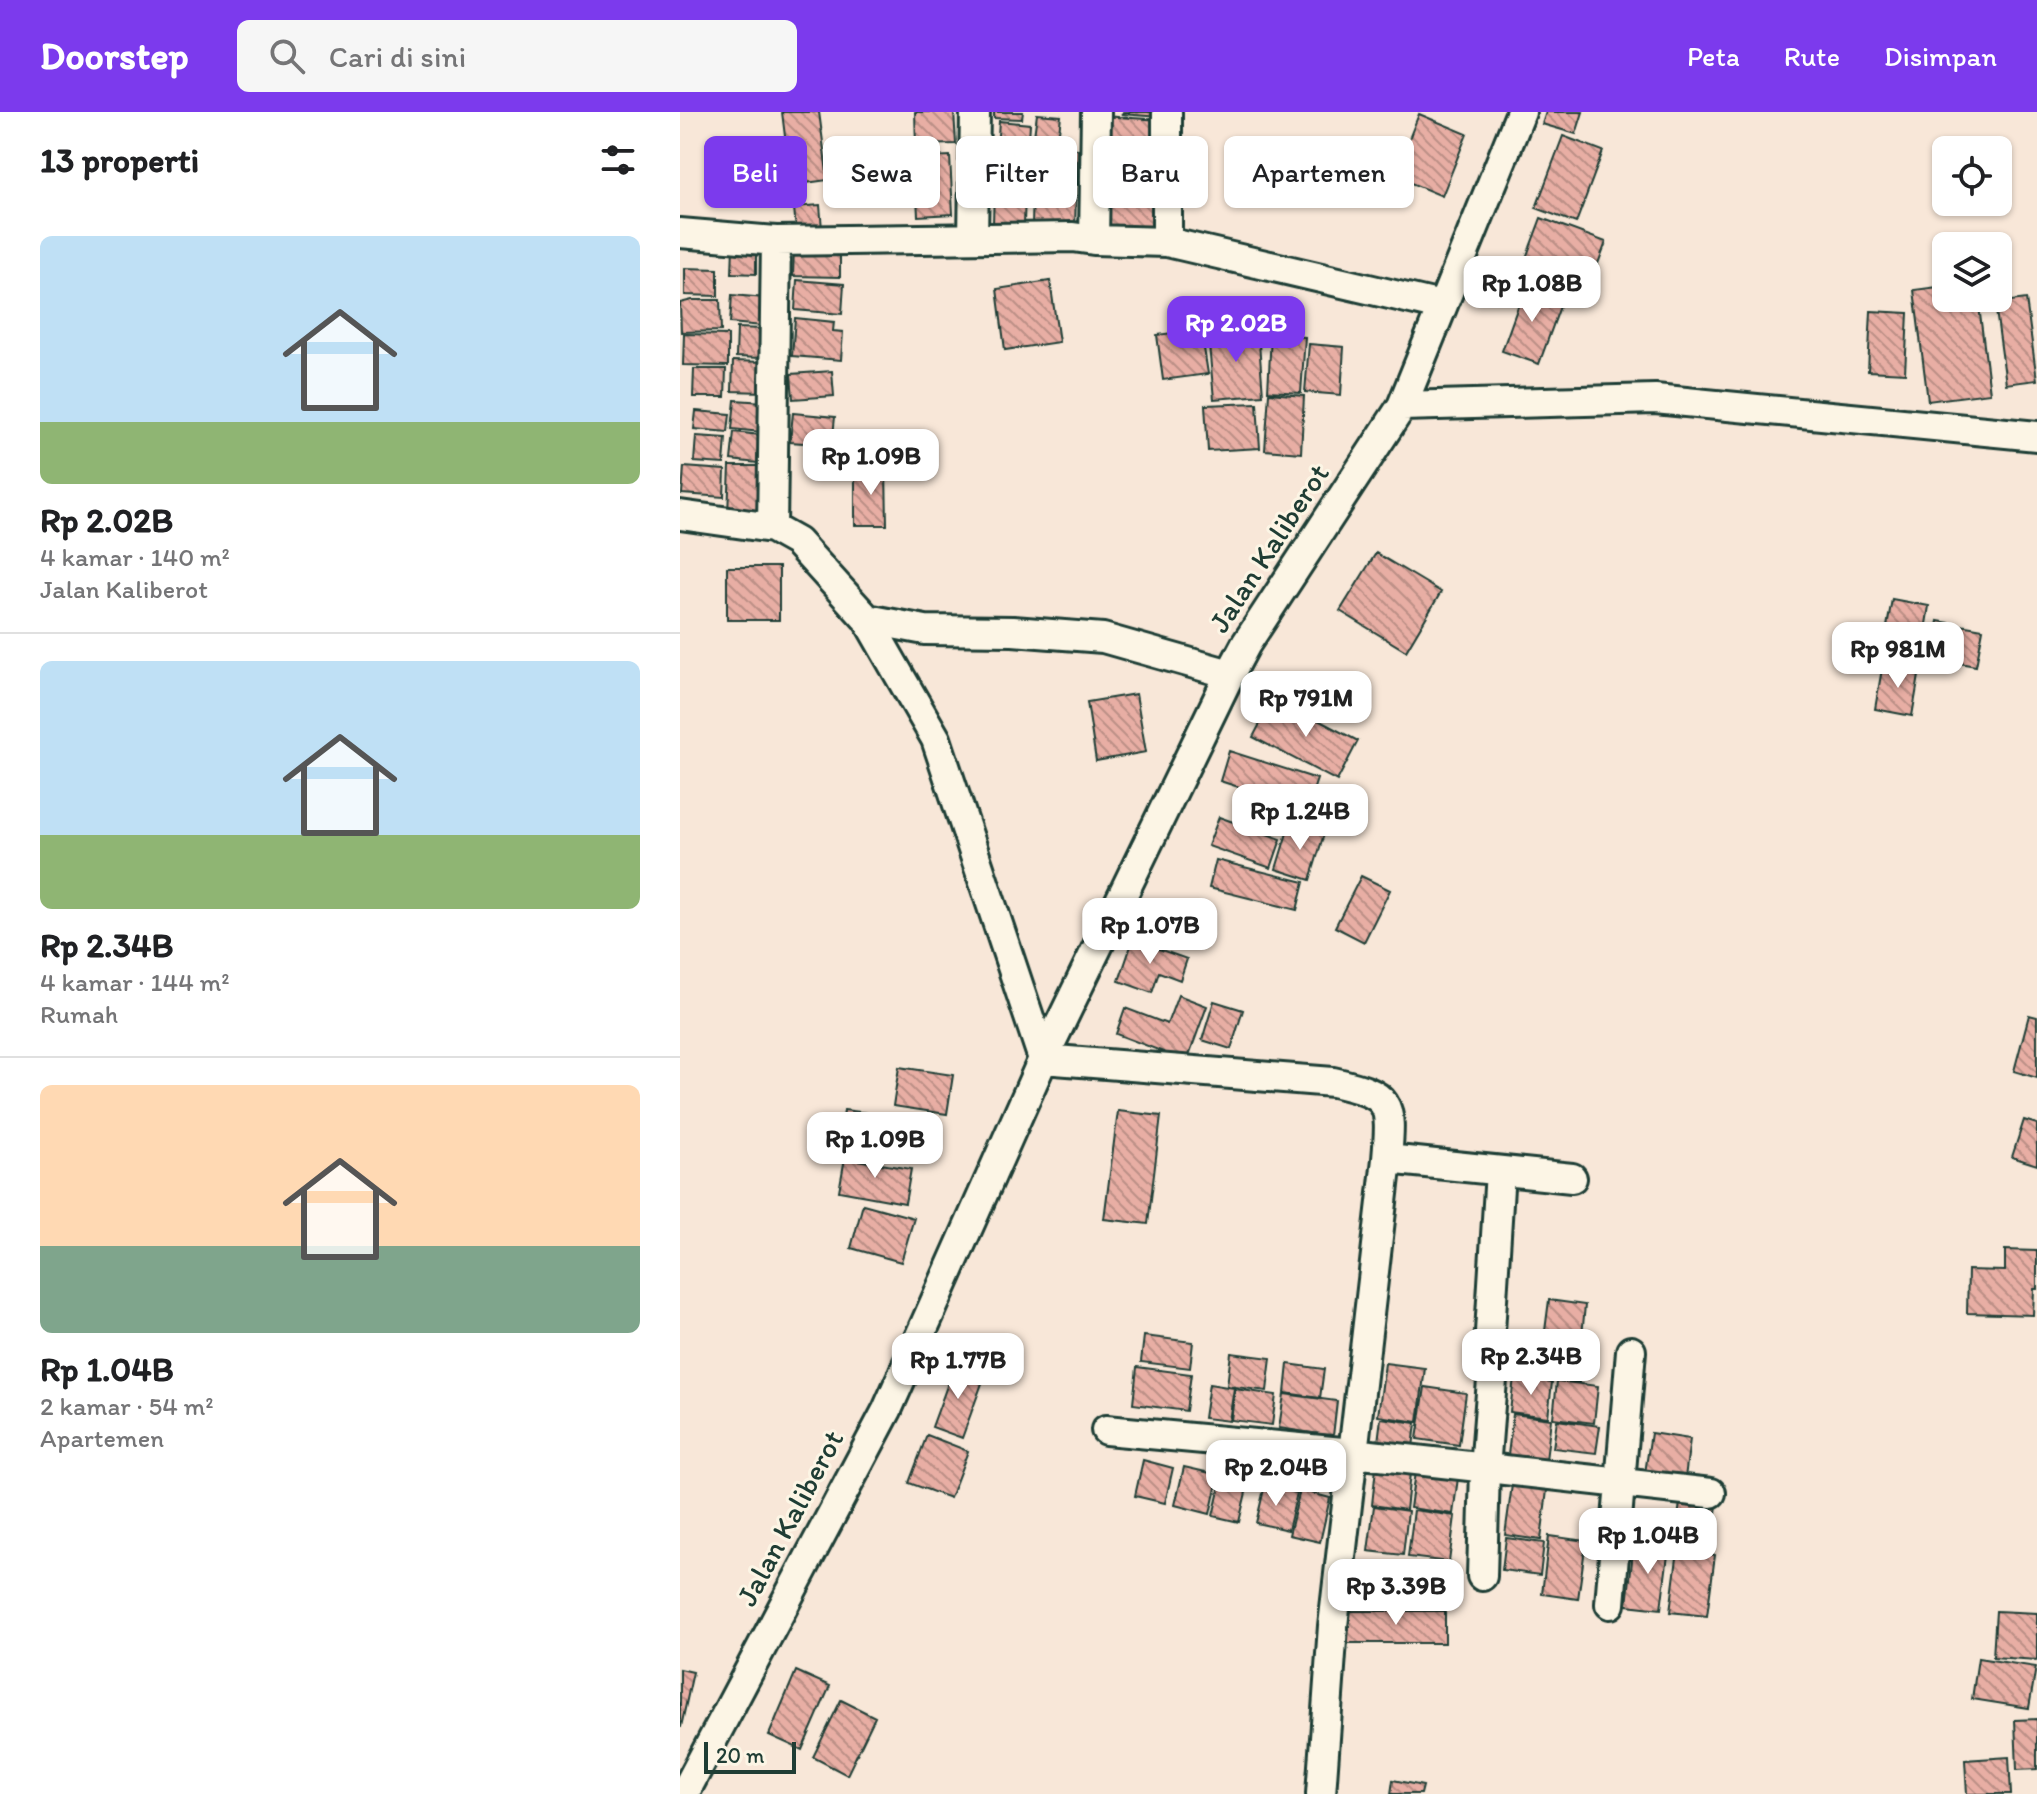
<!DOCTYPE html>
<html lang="id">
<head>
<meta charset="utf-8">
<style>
	:root { --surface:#fff; --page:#f6f6f6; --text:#202124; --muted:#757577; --line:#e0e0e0; --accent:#7c3aed }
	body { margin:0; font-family:Itim,sans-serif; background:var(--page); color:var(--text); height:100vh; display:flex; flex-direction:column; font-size:30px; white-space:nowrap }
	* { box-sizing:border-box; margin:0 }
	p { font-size:26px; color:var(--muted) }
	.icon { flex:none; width:44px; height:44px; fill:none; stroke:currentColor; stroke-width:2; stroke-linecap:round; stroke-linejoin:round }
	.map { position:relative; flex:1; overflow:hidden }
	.drawer { display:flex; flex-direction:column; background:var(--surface); width:680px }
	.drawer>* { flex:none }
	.hud { position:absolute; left:24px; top:24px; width:760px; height:72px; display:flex; gap:16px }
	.tools { position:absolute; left:1252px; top:24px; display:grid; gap:16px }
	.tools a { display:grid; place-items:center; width:80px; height:80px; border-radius:12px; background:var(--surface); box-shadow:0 2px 6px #0004; font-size:40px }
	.scale { position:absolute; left:24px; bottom:20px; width:92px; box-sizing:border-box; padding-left:8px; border:4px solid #1f3d34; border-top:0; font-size:22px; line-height:28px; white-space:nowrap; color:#1f3d34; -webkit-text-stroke:6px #fcf5e5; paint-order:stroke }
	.price { position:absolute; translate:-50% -68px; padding:0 18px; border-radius:16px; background:#fff; color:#222; font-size:26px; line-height:52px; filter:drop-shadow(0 2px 4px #0008) }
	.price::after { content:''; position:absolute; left:50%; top:48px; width:24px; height:18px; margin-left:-12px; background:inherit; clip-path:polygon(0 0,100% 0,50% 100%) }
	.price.on { background:var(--accent); color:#fff }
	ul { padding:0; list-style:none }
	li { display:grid; align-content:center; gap:16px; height:424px; padding:0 40px }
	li+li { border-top:2px solid var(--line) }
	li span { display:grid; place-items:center; height:248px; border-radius:12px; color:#555 }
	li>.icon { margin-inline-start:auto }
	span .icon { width:144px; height:144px; fill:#fffc; stroke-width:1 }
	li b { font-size:34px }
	h2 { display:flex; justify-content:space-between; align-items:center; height:96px; padding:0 40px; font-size:34px }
	.chip { padding:0 28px; border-radius:12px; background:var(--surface); box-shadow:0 2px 6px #0004; font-size:28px; line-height:72px }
	.chip.on { background:var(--accent); color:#fff }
	header { display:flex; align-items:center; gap:48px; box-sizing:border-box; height:112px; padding:0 40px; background:var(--accent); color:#fff }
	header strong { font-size:38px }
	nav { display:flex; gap:44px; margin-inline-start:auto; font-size:28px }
	.search { width:560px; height:72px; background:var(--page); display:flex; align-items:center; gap:20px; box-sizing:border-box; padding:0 28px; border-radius:12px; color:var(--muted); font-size:30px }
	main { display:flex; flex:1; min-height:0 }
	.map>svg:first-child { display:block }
</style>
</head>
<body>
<header>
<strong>Doorstep</strong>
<div class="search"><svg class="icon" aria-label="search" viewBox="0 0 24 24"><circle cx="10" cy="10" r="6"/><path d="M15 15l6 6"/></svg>Cari di sini</div>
<nav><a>Peta</a><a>Rute</a><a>Disimpan</a></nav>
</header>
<main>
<section class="drawer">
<h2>13 properti<svg class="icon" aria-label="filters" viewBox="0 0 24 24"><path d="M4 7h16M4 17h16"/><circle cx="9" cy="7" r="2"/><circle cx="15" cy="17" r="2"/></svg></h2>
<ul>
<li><span style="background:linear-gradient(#bfe0f5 75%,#8fb573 0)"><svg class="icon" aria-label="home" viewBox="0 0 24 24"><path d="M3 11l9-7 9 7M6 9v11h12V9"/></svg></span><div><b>Rp 2.02B</b><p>4 kamar · 140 m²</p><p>Jalan Kaliberot</p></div></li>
<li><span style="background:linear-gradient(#bfe0f5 70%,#8fb573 0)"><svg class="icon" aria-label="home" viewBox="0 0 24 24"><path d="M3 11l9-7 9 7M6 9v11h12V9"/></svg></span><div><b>Rp 2.34B</b><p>4 kamar · 144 m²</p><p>Rumah</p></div></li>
<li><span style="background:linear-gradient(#ffd9b3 65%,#7fa58c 0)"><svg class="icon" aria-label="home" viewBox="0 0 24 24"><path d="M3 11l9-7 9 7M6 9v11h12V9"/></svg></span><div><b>Rp 1.04B</b><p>2 kamar · 54 m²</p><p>Apartemen</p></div></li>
</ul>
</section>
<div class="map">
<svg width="1357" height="1682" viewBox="0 0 1357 1682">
	<defs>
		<pattern id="building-back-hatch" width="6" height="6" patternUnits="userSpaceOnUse" patternTransform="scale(2)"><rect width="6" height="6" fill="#e8aea4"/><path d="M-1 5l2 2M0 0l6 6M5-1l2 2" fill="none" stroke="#bb8f86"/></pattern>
	</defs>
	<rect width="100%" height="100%" fill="#f8e7d8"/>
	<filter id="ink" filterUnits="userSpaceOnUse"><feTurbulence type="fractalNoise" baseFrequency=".0125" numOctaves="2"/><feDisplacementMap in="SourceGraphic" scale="16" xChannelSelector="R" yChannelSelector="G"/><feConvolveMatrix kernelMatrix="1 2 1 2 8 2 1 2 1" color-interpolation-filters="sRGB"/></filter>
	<g filter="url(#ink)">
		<!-- building -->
		<path fill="url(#building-back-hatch)" stroke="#1f3d34" stroke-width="2" d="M102,0H139L148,68L111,73Z
			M235,0H274L276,32L236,33Z
			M314,0H343L342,7L314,6Z
			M443,0H481L480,5L442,2Z
			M866,0H903L896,22L862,12Z
			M357,2L381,4L378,28L354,24Z
			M739,2L787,22L762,84L714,64Z
			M423,4L480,8L478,38L421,34Z
			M319,9L350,12L346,68L315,65Z
			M883,24L923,39L896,111L856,96Z
			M67,29L71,74L48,76L44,32Z
			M355,35L398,37L397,73L353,71Z
			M423,40L476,41V77L423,76Z
			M270,44L273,102L238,104L235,46Z
			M353,74L396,76L395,117L352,115Z
			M314,77L345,78L344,113L313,112Z
			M422,82H480V123H422Z
			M140,93L142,117L116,119L114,95Z
			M861,106L926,130L905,187L840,162Z
			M53,135H76V162L52,161Z
			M114,135L160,136V165L113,164Z
			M5,156L38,157V184L5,183Z
			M117,168L164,172L162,202L115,198Z
			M370,169L379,230L325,238L317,177Z
			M846,172L883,186L859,252L822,239Z
			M1266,174V186H1298L1310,281L1248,289L1234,178Z
			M52,183L85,186L83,214L50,211Z
			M1346,187L1357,268L1326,272L1315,191Z
			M12,188H40L41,219L1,220L0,191Z
			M1191,199L1228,201L1225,261L1188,259Z
			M115,206L154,210L153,219L163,220L161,248L112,244Z
			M57,216L83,217L82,246L56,245Z
			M521,217L528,262L483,268L477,223Z
			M578,218L583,283L534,287L528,222Z
			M4,222L48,223V254L3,253Z
			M591,223L625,225L621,281L588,279Z
			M629,232L664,235L661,283L625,280Z
			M53,249L84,250L83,280L52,279Z
			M14,257H46L45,285H13Z
			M152,259L154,284L113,287L111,262Z
			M589,281L624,284L621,341L585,338Z
			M55,288L84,290L81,320L52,317Z
			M577,291L580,336L528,339L525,293Z
			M16,299L50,302L48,320L14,317Z
			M113,301L155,305L152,333L110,330Z
			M54,320L80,323L77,351L51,348Z
			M16,324L46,326L44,352L14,350Z
			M50,354H80L78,404L48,402Z
			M4,355L45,358L44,385L2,382Z
			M206,356L207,413H175V357Z
			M696,441L761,480L726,539L660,499Z
			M47,455H99V508H47Z
			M1212,487L1249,494L1239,555L1201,548Z
			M1258,509L1303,517L1296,554L1251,546Z
			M1203,551L1240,558L1232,604L1195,597Z
			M456,582L466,640L416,649L407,590Z
			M594,585L678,629L657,669L573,625Z
			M549,639L637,667L627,697L540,669Z
			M539,705L601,727L591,756L528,734Z
			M610,711L644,722L630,768L596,757Z
			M536,748L624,770L617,798L529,776Z
			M681,764L710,778L684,830L655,815Z
			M453,828L507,847L500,868L479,860L472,881L439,869Z
			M498,883L527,894L507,949L436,922L445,896L487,912Z
			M534,889L563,898L551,937L522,928Z
			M1349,903L1357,905V966L1334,959Z
			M219,955L273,963L267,1002L213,994Z
			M164,998L244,1008L239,1050L159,1040Z
			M438,999L481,1004L468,1112L424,1107Z
			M1344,1008L1357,1012V1053L1332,1045Z
			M165,1046L231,1057L225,1091L159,1079Z
			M183,1092L234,1106L221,1150L171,1136Z
			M1325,1138L1357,1139V1177H1354L1353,1203L1287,1201L1288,1158L1325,1159Z
			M869,1188L905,1193L902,1224L865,1219Z
			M464,1224L513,1230L510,1256L461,1250Z
			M867,1234L902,1238L899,1270L863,1265Z
			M551,1241L591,1246L587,1279L547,1274Z
			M705,1251L745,1256L738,1310L698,1304Z
			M275,1252L305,1263L282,1326L252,1315Z
			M608,1252L644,1257L640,1286L605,1281Z
			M457,1255L511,1262L506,1299L453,1292Z
			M834,1265L872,1270L868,1305L830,1300Z
			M877,1269L918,1274L914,1311L873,1306Z
			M529,1272L554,1276L549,1309L524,1306Z
			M745,1275L786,1281L779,1333L737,1327Z
			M555,1277L596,1283L592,1313L551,1308Z
			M604,1282L657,1289L653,1324L599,1316Z
			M833,1302L871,1307L866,1348L828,1343Z
			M701,1306L736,1311L733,1335L698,1330Z
			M877,1308L920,1314L916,1341L873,1336Z
			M971,1321L1010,1327L1005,1366L965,1361Z
			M247,1323L288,1339L270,1386L229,1371Z
			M463,1348L493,1356L485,1391L455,1384Z
			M504,1355L539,1363L530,1402L495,1393Z
			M696,1356L730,1361L726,1398L692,1393Z
			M735,1360L778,1366L773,1402L730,1396Z
			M542,1366L568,1372L559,1410L533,1404Z
			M585,1373L617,1381L608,1418L576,1411Z
			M832,1373L867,1378L861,1428L825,1423Z
			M620,1378L650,1386L640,1430L609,1423Z
			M1000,1390L1037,1394L1031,1435L995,1431Z
			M694,1394L728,1399L723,1443L688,1439Z
			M734,1398L775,1404L769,1450L728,1445Z
			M869,1424L906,1429L898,1487L862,1482Z
			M826,1426L864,1431L860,1463L822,1458Z
			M954,1431L989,1435L981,1497L947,1493Z
			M998,1438L1035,1443L1027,1504L990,1500Z
			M668,1499H765V1531H668Z
			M1316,1499L1357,1501V1548L1313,1545Z
			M1298,1546L1356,1555L1349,1596L1292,1587Z
			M0,1557L13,1560L1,1615H0Z
			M116,1559L150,1574L122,1638L89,1623Z
			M161,1588L195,1605L167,1663L133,1645Z
			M1357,1607V1657L1337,1658L1335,1608Z
			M1329,1645L1331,1682H1287L1285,1648Z
			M713,1668L743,1674L741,1682H711Z"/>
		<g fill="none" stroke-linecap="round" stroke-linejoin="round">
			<!-- street casing -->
			<g stroke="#1f3d34" stroke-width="34">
				<path id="street" d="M0,121L96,129L393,125L414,128L487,130L761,194
					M293,126L295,0
					M414,128L416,0
					M487,130V0
					M722,294L975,287L1357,324
					M0,403L92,416L117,430L187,507L256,627L363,947L653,970C711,983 712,989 707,1047L653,1514L641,1682
					M92,416L96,129
					M187,507L245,518L333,519L423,526L550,562
					M707,1047L892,1066
					M809,1236L820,1059
					M426,1318L673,1341L1031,1381
					M802,1464L805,1357L812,1268
					M930,1492L951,1239
					M4,1682L207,1298L363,947L550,562L566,532L722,294L841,0"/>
			</g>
			<!-- street -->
			<use href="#street" stroke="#fcf5e5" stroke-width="28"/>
		</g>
	</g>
	<g text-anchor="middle" stroke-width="6" stroke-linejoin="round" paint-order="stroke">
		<!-- street labels -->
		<g font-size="30" fill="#1f3d34" stroke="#fcf5e5">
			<text transform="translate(589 436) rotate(-57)" y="10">Jalan Kaliberot</text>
			<text transform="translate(110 1406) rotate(-62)" y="10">Jalan Kaliberot</text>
		</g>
	</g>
</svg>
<div class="tools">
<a><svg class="icon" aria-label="locate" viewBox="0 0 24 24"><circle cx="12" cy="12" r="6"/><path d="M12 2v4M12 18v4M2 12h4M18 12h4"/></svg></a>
<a><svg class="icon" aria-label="layers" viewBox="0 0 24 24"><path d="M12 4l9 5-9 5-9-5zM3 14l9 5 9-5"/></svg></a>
</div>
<div class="scale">20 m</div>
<b class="price" style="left:852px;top:212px">Rp 1.08B</b>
<b class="price on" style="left:556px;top:252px">Rp 2.02B</b>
<b class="price" style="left:191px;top:385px">Rp 1.09B</b>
<b class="price" style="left:1218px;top:578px">Rp 981M</b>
<b class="price" style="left:626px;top:627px">Rp 791M</b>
<b class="price" style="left:620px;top:740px">Rp 1.24B</b>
<b class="price" style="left:470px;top:854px">Rp 1.07B</b>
<b class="price" style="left:195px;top:1068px">Rp 1.09B</b>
<b class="price" style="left:851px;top:1285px">Rp 2.34B</b>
<b class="price" style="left:278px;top:1289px">Rp 1.77B</b>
<b class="price" style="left:596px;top:1396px">Rp 2.04B</b>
<b class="price" style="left:968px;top:1464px">Rp 1.04B</b>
<b class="price" style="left:716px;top:1515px">Rp 3.39B</b>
<div class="hud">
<a class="chip on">Beli</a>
<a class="chip">Sewa</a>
<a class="chip">Filter</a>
<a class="chip">Baru</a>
<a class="chip">Apartemen</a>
</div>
</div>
</main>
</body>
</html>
